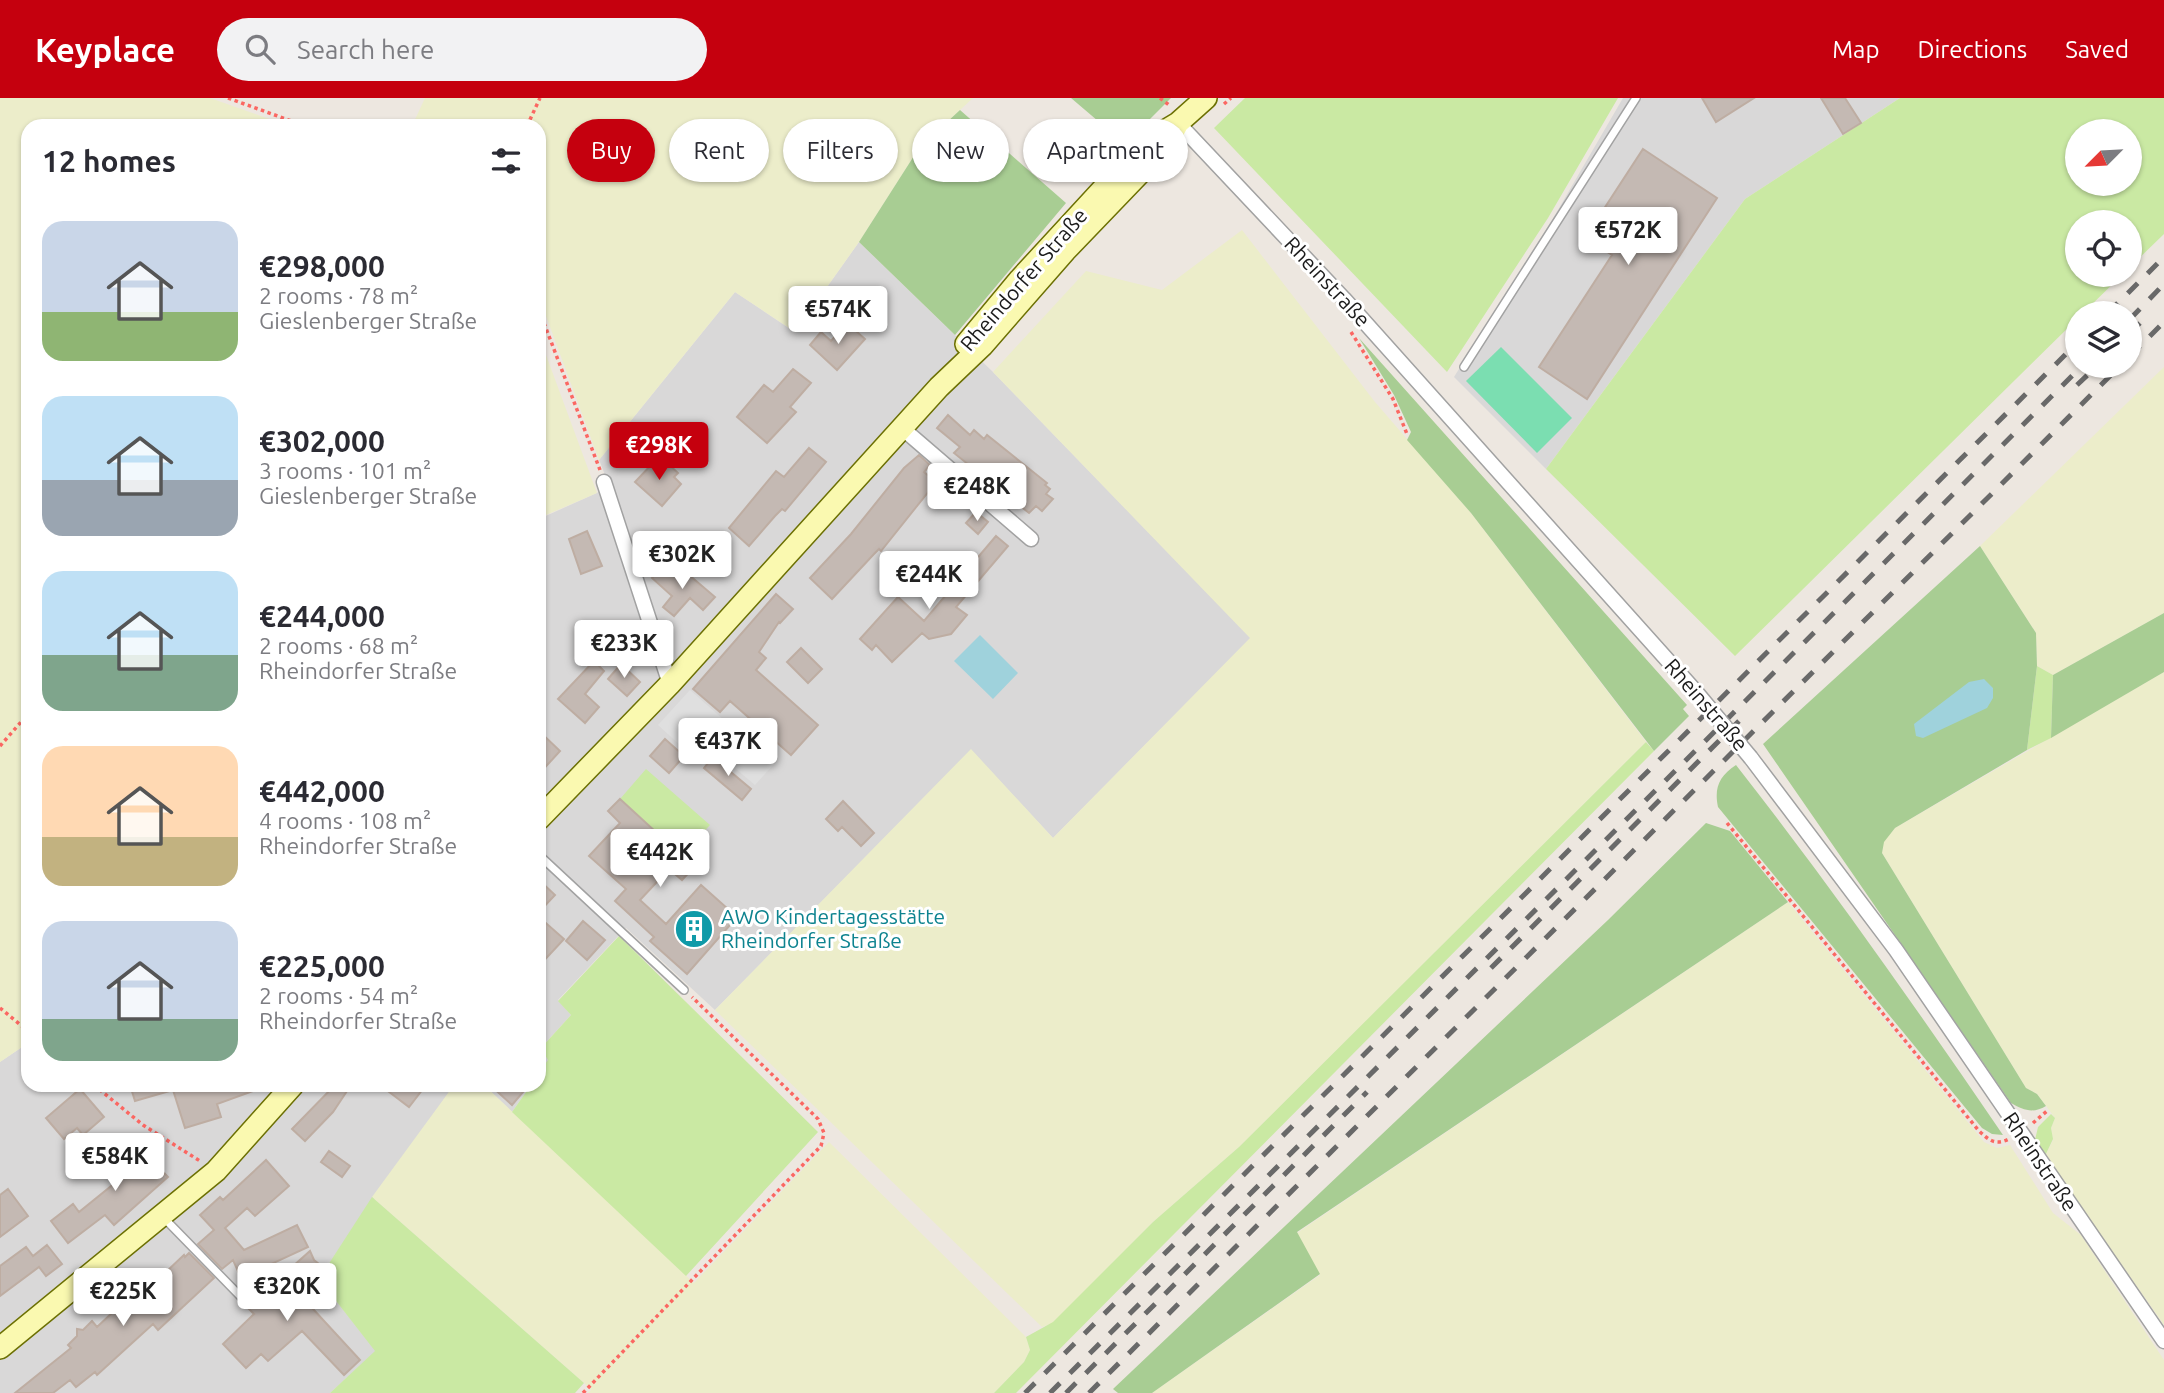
<!DOCTYPE html>
<html lang="en">
<head>
<meta charset="utf-8">
<style>
	:root { --surface:#fff; --page:#f2f2f3; --text:#2b2b33; --muted:#7c7c81; --accent:#c5000e }
	body { margin:0; font-family:Ubuntu,sans-serif; background:var(--page); color:var(--text); height:100vh; display:flex; flex-direction:column; font-size:26px; white-space:nowrap }
	* { box-sizing:border-box; margin:0 }
	p { font-size:23px; color:var(--muted) }
	.icon { flex:none; width:38px; height:38px; fill:none; stroke:currentColor; stroke-width:2; stroke-linecap:round; stroke-linejoin:round }
	.map { position:relative; flex:1; overflow:hidden }
	.panel { position:absolute; left:21px; top:21px; width:525px; height:973px; display:flex; flex-direction:column; background:var(--surface); border-radius:21px; box-shadow:0 2px 5px #0004 }
	.panel>* { flex:none }
	.top-card { position:absolute; left:567px; top:21px; width:665px; height:63px; display:flex; gap:14px }
	.needle { width:46px; rotate:246deg }
	.buttons { position:absolute; left:2065px; top:21px; display:grid; gap:14px }
	.buttons a { display:grid; place-items:center; width:77px; height:77px; border-radius:50%; background:var(--surface); box-shadow:0 2px 5px #0004; font-size:35px }
	.price { position:absolute; translate:-50% -60px; padding:0 16px; border-radius:7px; background:#fff; color:#222; font-size:23px; line-height:46px; filter:drop-shadow(0 2px 4px #0008) }
	.price::after { content:''; position:absolute; left:50%; top:42px; width:21px; height:16px; margin-left:-10px; background:inherit; clip-path:polygon(0 0,100% 0,50% 100%) }
	.price.current { background:var(--accent); color:#fff }
	ul { padding:0; list-style:none }
	li { display:flex; align-items:center; gap:21px; height:175px; padding:0 21px }
	li span { display:grid; place-items:center; flex:none; width:196px; height:140px; border-radius:21px; color:#555 }
	li>.icon { margin-inline-start:auto }
	span .icon { width:84px; height:84px; fill:#fffc; stroke-width:1 }
	li b { font-size:30px }
	h2 { display:flex; justify-content:space-between; align-items:center; height:84px; padding:0 21px; font-size:30px }
	.chip { padding:0 24px; border-radius:32px; background:var(--surface); box-shadow:0 2px 5px #0004; font-size:24px; line-height:63px }
	.chip.current { background:var(--accent); color:#fff }
	header { display:flex; align-items:center; gap:42px; box-sizing:border-box; height:98px; padding:0 35px; background:var(--accent); color:#fff }
	header strong { font-size:33px }
	nav { display:flex; gap:38px; margin-inline-start:auto; font-size:24px }
	.search { width:490px; height:63px; background:var(--page); display:flex; align-items:center; gap:18px; box-sizing:border-box; padding:0 24px; border-radius:38px; color:var(--muted); font-size:26px }
	.map>svg:first-child { display:block }
</style>
</head>
<body>
<header>
<strong>Keyplace</strong>
<div class="search"><svg class="icon" aria-label="search" viewBox="0 0 24 24"><circle cx="10" cy="10" r="6"/><path d="M15 15l6 6"/></svg>Search here</div>
<nav><a>Map</a><a>Directions</a><a>Saved</a></nav>
</header>
<div class="map">
<svg width="2164" height="1295" viewBox="0 0 2164 1295">
	<rect width="100%" height="100%" fill="#ede7e0"/>
	<!-- residential -->
	<path fill="#d9d8d8" d="M1623,0H1900L1745,101L1546,371L1454,279L1555,117Z
		M859,144L993,274L1251,540L1053,740L971,652L715,912L626,830L558,902L571,917L541,950L549,962L539,975V421L610,389L599,362L735,194L795,234Z
		M28,945V987H454L319,1181L376,1253L330,1295H0V964Z
		M484,987H531L512,1014Z"/>
	<!-- farmland -->
	<path fill="#ecedca" d="M0,0H210L289,28H28V945L0,964Z
		M425,0H973L919,50L859,144L795,234L735,194L599,362L539,199V28H412Z
		M1242,132L1375,304L1471,415L1646,644L1239,1049L1153,1124L1053,1225L1042,1229L715,912L971,651L1053,740L1250,540L993,274L1086,173L1162,192Z
		M539,238L597,395L539,420Z
		M2164,269V515L2053,577L2037,568L2036,535L1980,448Z
		M2164,574V1227L2045,1058L2053,1042L2051,1030L2055,1020L2037,996L2026,990L1882,755L1883,744L1895,730Z
		M1788,804L1984,1044L1997,1050L2010,1047L2053,1115L2081,1137L2164,1262V1295H1152L1320,1177L1297,1135Z
		M454,987H484L694,1185L829,1044L1026,1239L1030,1252L1024,1264L994,1295H588L591,1292L584,1285L372,1099Z"/>
	<!-- grass -->
	<path fill="#cae9a3" fill-rule="evenodd" d="M1245,0H1618L1548,120L1447,274L1214,30Z
		M1900,0H2164V136L2130,169V124H2077V177H2122L2083,215H2077V221L1735,558L1546,371L1745,101ZM2077,33H2130V86H2077Z
		M2037,568L2053,577L2051,640L2027,652Z
		M1646,644L1654,653L1016,1295H994L1024,1264L1030,1252L1026,1239L1053,1224L1153,1124L1239,1049Z
		M646,671L710,727L681,758L620,701Z
		M619,838L818,1034L686,1178L512,1014L531,987H539V975L548,962L541,950L571,917L558,903Z
		M2051,1016L2055,1020L2051,1030L2053,1041L2045,1058L2035,1042L2038,1029Z
		M372,1099L584,1285L575,1295H330L375,1253L319,1181Z"/>
	<!-- forest -->
	<path fill="#a8cd93" d="M1071,0H1171L1125,46Z
		M960,12L1066,105L955,237L859,144L919,50Z
		M1359,240L1687,607L1683,611L1689,618L1654,653L1471,415L1407,342L1411,334L1394,297Z
		M1980,448L2036,535L2037,568L2027,652L1895,730L1884,744L1882,755L2026,990L2037,996L2046,1008C2033,1016 2023,1012 2011,1005L1763,646Z
		M2164,515V574L2051,640L2053,577Z
		M1736,667C1830,787 1917,911 2003,1037L1992,1036L1982,1030L1718,709C1714,690 1719,678 1736,667Z
		M1706,725L1730,733L1788,804L1297,1134L1320,1176L1152,1295H1118L1113,1291L1608,822Z"/>
	<!-- pitch -->
	<path fill="#7bdeb1" d="M1501,249L1572,320L1537,355L1466,283Z"/>
	<!-- parking -->
	<path fill="#dfdfdf" d="M690,592L774,666L755,687L716,654L703,668L658,627Z"/>
	<!-- water -->
	<path fill="#9fd2dc" d="M980,537L1018,575L993,601L954,563Z
		M1984,581L1993,590V600L1987,610L1923,640L1916,638L1914,626L1969,584Z"/>
	<!-- building -->
	<path fill="#c4b9b3" stroke="#beada2" stroke-width="2" d="M1702,0H1754L1716,24Z
		M1821,0H1845L1861,25L1843,36Z
		M1643,51L1717,100L1587,301L1539,269L1612,157L1585,140Z
		M847,225L865,241L837,272L810,247L821,234L831,243Z
		M793,271L811,285L790,309L796,314L767,345L737,319L764,287L773,294Z
		M948,317L970,337L974,332L984,341L987,337L1047,385L1045,387L1050,391L1046,396L1053,401L1042,413L1036,408L1029,415L954,355L960,349L937,330Z
		M809,350L826,364L785,413L782,411L775,418L749,448L729,430L776,373L784,379Z
		M919,357L930,367L924,374L935,383L931,387L933,388L881,453L879,451L874,456L832,501L810,480L851,436L904,370Z
		M655,363L662,369L666,364L678,375L674,379L681,386L662,408L635,384Z
		M976,414L988,424L978,436L966,425Z
		M587,433L602,468L581,476L569,441Z
		M996,438L1008,448L956,509L967,517L951,536L929,541L922,535L892,564L876,547L872,552L860,541L898,499L924,523Z
		M663,467L684,483L689,477L715,499L703,512L690,500L674,518L663,509L672,498L652,480Z
		M776,496L793,511L780,525L779,524L759,554L766,560L756,572L818,627L791,657L730,603L720,614L693,591Z
		M801,550L822,571L808,585L787,564Z
		M594,563L604,573L585,596L599,609L585,625L558,601Z
		M621,566L640,584L627,598L608,581Z
		M539,633L560,653L539,676Z
		M665,641L684,658L669,675L650,658Z
		M713,659L751,691L742,702L704,670Z
		M620,701L694,769L682,782L669,771L640,802L666,826L701,787L737,819L687,876L650,843L654,839L615,803L626,791L589,758L620,725L608,713Z
		M843,703L874,735L861,748L842,729L838,733L826,721Z
		M539,782L555,797L539,814Z
		M539,819L564,841L539,868Z
		M583,823L605,842L587,862L566,843Z
		M130,987H176V989L183,987H264V989L217,1006L221,1019L185,1030L173,992L135,1003Z
		M335,987H351L333,1014L305,1043L292,1031Z
		M380,987H426L409,1009Z
		M490,987H529L512,1007Z
		M80,991L104,1019L83,1037L77,1030L64,1041L46,1020Z
		M132,1041L168,1079L114,1127L105,1117L68,1145L51,1123L73,1106L79,1114L121,1080L112,1069L121,1061L116,1055Z
		M329,1053L350,1068L342,1079L321,1064Z
		M266,1062L289,1088L255,1118L247,1110L225,1130L244,1152L297,1127L308,1149L241,1180L233,1162L222,1171L198,1146L214,1132L200,1117L220,1099L223,1102Z
		M8,1091L28,1118L0,1139V1097Z
		M47,1147L62,1166L46,1178L39,1169L0,1198V1168L26,1149L33,1158Z
		M310,1153L314,1162L324,1170L290,1186L360,1262L344,1277L302,1233L268,1263L261,1256L246,1270L223,1246L254,1216L247,1209Z
		M189,1155L214,1180L158,1232L153,1226L97,1277L95,1274L76,1289L70,1282L53,1295H15L71,1250L68,1247L77,1238V1231L83,1232L92,1223L97,1229L128,1200L133,1205L184,1157L185,1159Z"/>
	<g fill="none" stroke-linecap="round" stroke-linejoin="round">
		<!-- lane casing -->
		<g stroke="#a2a2a2" stroke-width="10">
			<path id="lane" d="M1464,269L1636,0
				M539,757L684,892
				M163,1119L243,1201"/>
		</g>
		<!-- street casing -->
		<g stroke="#a2a2a2" stroke-width="17">
			<path id="street" d="M1178,25L1344,201L1696,594
				M902,330L1031,441
				M604,384L670,586
				M1751,660L1896,852L2164,1243"/>
		</g>
		<!-- secondary casing -->
		<g stroke="#6c7003" stroke-width="24">
			<path id="secondary" d="M966,246L1020,181L1112,81L1153,40L1178,25L1206,0
				M539,721L670,586L939,289L982,248L1065,153L1165,49L1178,25
				M0,1250L216,1073L293,987"/>
		</g>
		<!-- path -->
		<path stroke="#fb6762" stroke-width="3.5" stroke-dasharray="3.5 3.5" stroke-linecap="butt" d="M228,0L305,28
			M1160,0L1169,7
			M1224,6L1231,0
			M527,28L540,0
			M539,212L600,372
			M1351,234L1393,301L1407,336
			M0,648L28,616
			M1727,725L1979,1033C1989,1042 1995,1048 2009,1041
			M0,910L28,933
			M94,987L143,1027L200,1063
			M2033,1025L2047,1013
			M583,1295L821,1048L824,1035L818,1021L692,899"/>
		<!-- lane -->
		<use href="#lane" stroke="#fff" stroke-width="7"/>
		<!-- street -->
		<use href="#street" stroke="#fff" stroke-width="14"/>
		<!-- secondary -->
		<use href="#secondary" stroke="#faf9b0" stroke-width="21"/>
		<!-- rail -->
		<path stroke="#696969" stroke-width="5" stroke-dasharray="14 14" stroke-linecap="butt" d="M2108,215L2164,159
			M2130,221L2164,186
			M2130,235L2149,216
			M2130,258L2164,224
			M2077,287L2097,268
			M1491,870L1744,618
			M1025,1295L2077,245
			M1050,1295L2082,268
			M1066,1295L1367,994
			M1089,1295L2120,268"/>
		<!-- street-bridge casing -->
		<g stroke="#a2a2a2" stroke-width="17" stroke-linecap="butt">
			<path id="street-bridge" d="M1696,594L1751,660"/>
		</g>
		<!-- street-bridge -->
		<use href="#street-bridge" stroke="#fff" stroke-width="14"/>
	</g>
	<!-- icons -->
	<defs>
		<g id="building-disc" transform="scale(2.0125)"><circle r="9.5" fill="#0f9aa8" stroke="#fff"/><path d="M-4-6H4V6H1V3H-1V6H-4ZM-2.5-4.3h1.7v1.8h-1.7ZM.8-4.3h1.7v1.8H.8ZM-2.5-1h1.7V.8h-1.7ZM.8-1h1.7V.8H.8Z" fill="#fff"/></g>
	</defs>
	<g fill-rule="evenodd">
		<use href="#building-disc" x="694" y="831"/>
	</g>
	<g text-anchor="middle" stroke-width="6" stroke-linejoin="round" paint-order="stroke">
		<!-- street labels -->
		<g font-size="21" fill="#1b1b1b" stroke="#fff">
			<text transform="translate(1024 182) rotate(-49)" y="7">Rheindorfer Straße</text>
			<text transform="translate(1327 184) rotate(47)" y="7">Rheinstraße</text>
			<text transform="translate(1706 607) rotate(49)" y="7">Rheinstraße</text>
			<text transform="translate(2040 1064) rotate(56)" y="7">Rheinstraße</text>
		</g>
		<!-- culture labels -->
		<g font-size="21" fill="#0d838f" stroke="#fff" text-anchor="start">
			<text x="721" y="826">AWO Kindertagesstätte<tspan x="721" dy="24">Rheindorfer Straße</tspan></text>
		</g>
	</g>
</svg>
<div class="buttons">
<a><svg class="needle" viewBox="-14 -14 28 28"><path d="M0-13l5 13h-10z" fill="#e53935"/><path d="M0 13l5-13h-10z" fill="#7c7c81"/></svg></a>
<a><svg class="icon" aria-label="locate" viewBox="0 0 24 24"><circle cx="12" cy="12" r="6"/><path d="M12 2v4M12 18v4M2 12h4M18 12h4"/></svg></a>
<a><svg class="icon" aria-label="layers" viewBox="0 0 24 24"><path d="M12 4l9 5-9 5-9-5zM3 14l9 5 9-5"/></svg></a>
</div>
<b class="price" style="left:1628px;top:169px">€572K</b>
<b class="price" style="left:838px;top:248px">€574K</b>
<b class="price current" style="left:659px;top:384px">€298K</b>
<b class="price" style="left:977px;top:425px">€248K</b>
<b class="price" style="left:682px;top:493px">€302K</b>
<b class="price" style="left:929px;top:513px">€244K</b>
<b class="price" style="left:624px;top:582px">€233K</b>
<b class="price" style="left:728px;top:680px">€437K</b>
<b class="price" style="left:660px;top:791px">€442K</b>
<b class="price" style="left:115px;top:1095px">€584K</b>
<b class="price" style="left:287px;top:1225px">€320K</b>
<b class="price" style="left:123px;top:1230px">€225K</b>
<div class="top-card">
<a class="chip current">Buy</a>
<a class="chip">Rent</a>
<a class="chip">Filters</a>
<a class="chip">New</a>
<a class="chip">Apartment</a>
</div>
<section class="panel">
<h2>12 homes<svg class="icon" aria-label="filters" viewBox="0 0 24 24"><path d="M4 7h16M4 17h16"/><circle cx="9" cy="7" r="2"/><circle cx="15" cy="17" r="2"/></svg></h2>
<ul>
<li><span style="background:linear-gradient(#c9d6e8 65%,#8fb573 0)"><svg class="icon" aria-label="home" viewBox="0 0 24 24"><path d="M3 11l9-7 9 7M6 9v11h12V9"/></svg></span><div><b>€298,000</b><p>2 rooms · 78 m²</p><p>Gieslenberger Straße</p></div></li>
<li><span style="background:linear-gradient(#bfe0f5 60%,#9aa5b1 0)"><svg class="icon" aria-label="home" viewBox="0 0 24 24"><path d="M3 11l9-7 9 7M6 9v11h12V9"/></svg></span><div><b>€302,000</b><p>3 rooms · 101 m²</p><p>Gieslenberger Straße</p></div></li>
<li><span style="background:linear-gradient(#bfe0f5 60%,#7fa58c 0)"><svg class="icon" aria-label="home" viewBox="0 0 24 24"><path d="M3 11l9-7 9 7M6 9v11h12V9"/></svg></span><div><b>€244,000</b><p>2 rooms · 68 m²</p><p>Rheindorfer Straße</p></div></li>
<li><span style="background:linear-gradient(#ffd9b3 65%,#c2b280 0)"><svg class="icon" aria-label="home" viewBox="0 0 24 24"><path d="M3 11l9-7 9 7M6 9v11h12V9"/></svg></span><div><b>€442,000</b><p>4 rooms · 108 m²</p><p>Rheindorfer Straße</p></div></li>
<li><span style="background:linear-gradient(#c9d6e8 70%,#7fa58c 0)"><svg class="icon" aria-label="home" viewBox="0 0 24 24"><path d="M3 11l9-7 9 7M6 9v11h12V9"/></svg></span><div><b>€225,000</b><p>2 rooms · 54 m²</p><p>Rheindorfer Straße</p></div></li>
</ul>
</section>
</div>
</body>
</html>
